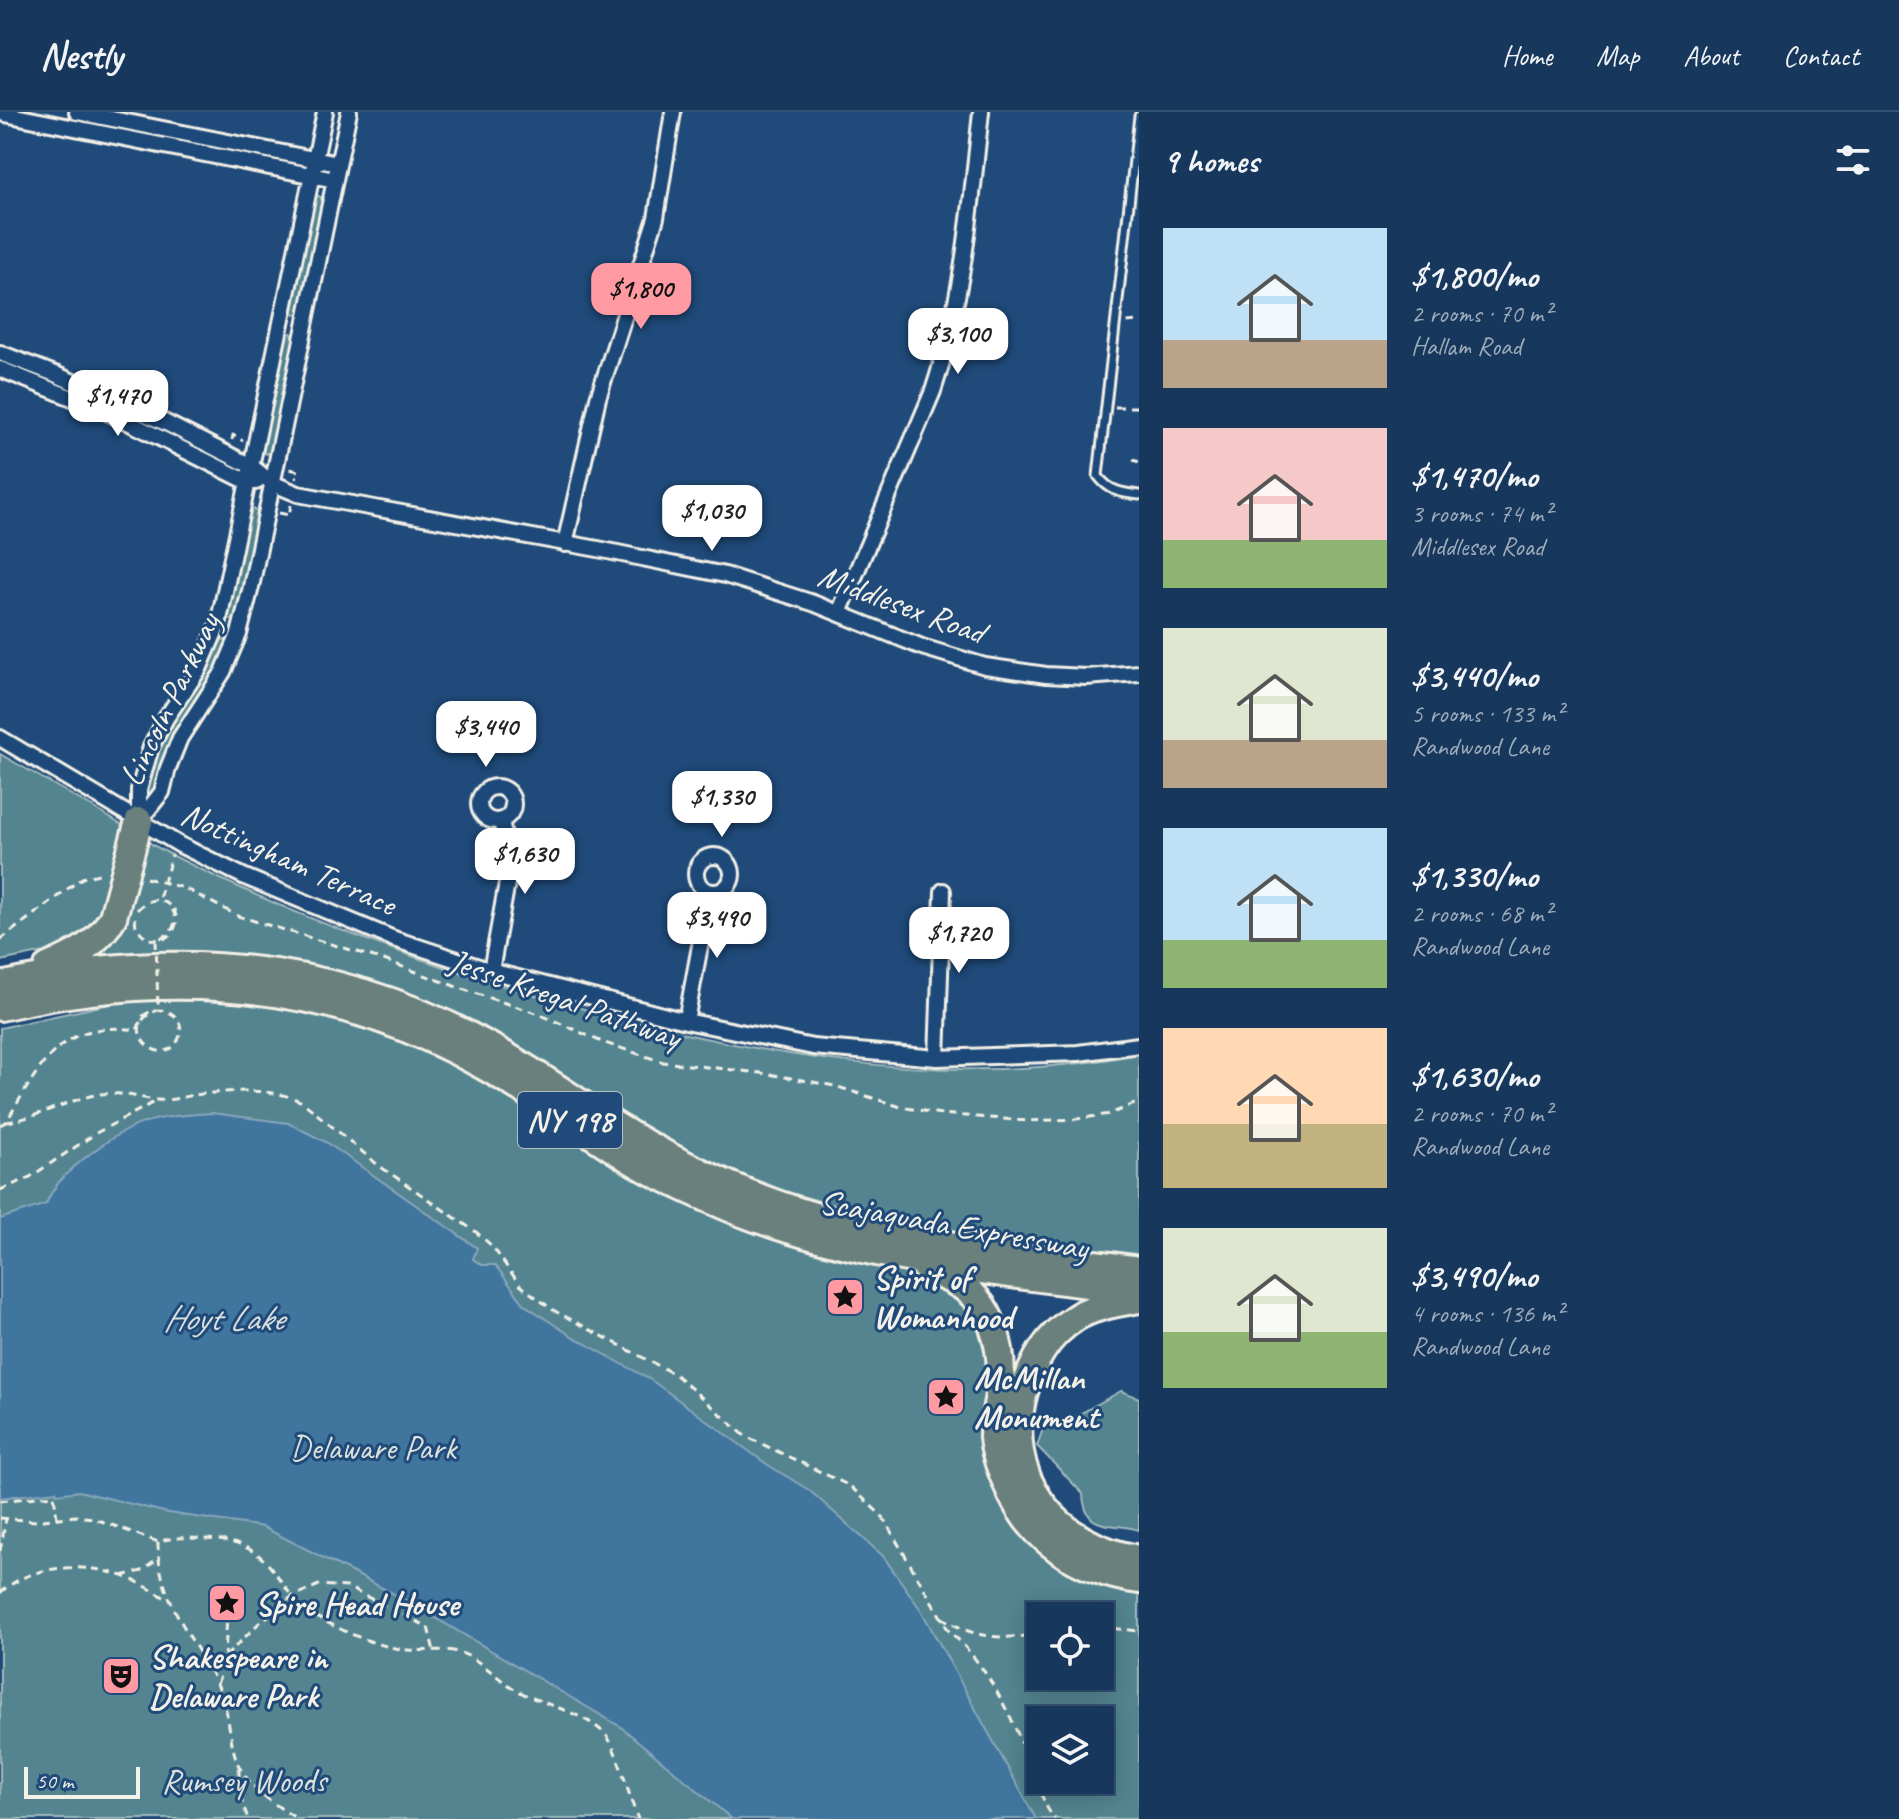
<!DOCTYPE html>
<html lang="en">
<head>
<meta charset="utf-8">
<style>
	:root { --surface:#17385c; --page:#203f62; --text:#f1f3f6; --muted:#9eacbb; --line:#365272; --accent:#ff9aa2 }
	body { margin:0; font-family:Caveat,sans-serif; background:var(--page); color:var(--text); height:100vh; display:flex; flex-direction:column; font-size:30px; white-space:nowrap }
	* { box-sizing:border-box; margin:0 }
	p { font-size:26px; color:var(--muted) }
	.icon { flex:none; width:44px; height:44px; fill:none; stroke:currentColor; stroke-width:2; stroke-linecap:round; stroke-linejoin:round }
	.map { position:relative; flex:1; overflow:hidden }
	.side { display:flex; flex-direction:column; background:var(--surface); width:760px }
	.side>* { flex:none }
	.buttons { position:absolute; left:1026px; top:1490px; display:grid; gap:16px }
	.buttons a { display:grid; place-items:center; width:88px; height:88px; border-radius:0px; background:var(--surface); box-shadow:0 4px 20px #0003,0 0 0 2px var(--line); font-size:40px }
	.scale { position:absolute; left:24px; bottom:20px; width:116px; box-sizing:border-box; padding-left:8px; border:4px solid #f4f1e8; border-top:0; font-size:22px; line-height:28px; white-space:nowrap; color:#f4f1e8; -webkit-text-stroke:6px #1f4a7a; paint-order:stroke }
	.price { position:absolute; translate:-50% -68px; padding:0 18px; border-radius:16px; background:#fff; color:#222; font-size:26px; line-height:52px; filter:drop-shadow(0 2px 4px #0008) }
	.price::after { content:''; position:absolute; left:50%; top:48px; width:24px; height:18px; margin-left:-12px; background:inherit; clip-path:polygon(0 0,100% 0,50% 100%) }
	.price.selected { background:var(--accent); color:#111 }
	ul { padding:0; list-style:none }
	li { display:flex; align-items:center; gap:24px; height:200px; padding:0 24px }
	li span { display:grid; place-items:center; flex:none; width:224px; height:160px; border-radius:0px; color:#555 }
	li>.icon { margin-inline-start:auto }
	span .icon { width:96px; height:96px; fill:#fffc; stroke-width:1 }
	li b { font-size:34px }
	h2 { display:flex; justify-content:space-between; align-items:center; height:96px; padding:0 24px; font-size:34px }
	header { display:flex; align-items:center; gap:48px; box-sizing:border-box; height:112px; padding:0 40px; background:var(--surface); border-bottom:2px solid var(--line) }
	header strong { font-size:38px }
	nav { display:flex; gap:44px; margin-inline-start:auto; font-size:28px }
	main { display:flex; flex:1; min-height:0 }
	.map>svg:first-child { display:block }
</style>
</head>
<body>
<header>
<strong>Nestly</strong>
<nav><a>Home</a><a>Map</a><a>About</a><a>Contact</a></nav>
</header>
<main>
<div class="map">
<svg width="1139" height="1707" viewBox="0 0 1139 1707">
	<rect width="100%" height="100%" fill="#1f4a7a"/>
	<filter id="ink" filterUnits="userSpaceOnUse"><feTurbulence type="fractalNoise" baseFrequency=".0125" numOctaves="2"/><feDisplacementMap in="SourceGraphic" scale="16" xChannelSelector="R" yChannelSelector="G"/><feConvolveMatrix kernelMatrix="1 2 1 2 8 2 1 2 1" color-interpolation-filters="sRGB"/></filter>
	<g filter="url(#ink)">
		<!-- green -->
		<path fill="#52848f" stroke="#a3babc" stroke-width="2" fill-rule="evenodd" d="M319,84L324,88L301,201L295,202L290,198L313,85Z
			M291,221L296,227L273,340L266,342L260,338L284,223Z
			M254,397L260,404L237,507L231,508L226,504L247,399Z
			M222,527L227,529L230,536L154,683L147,682L145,679L155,636L217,529Z
			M0,642C35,662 70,682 104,702C125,715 145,729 166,740C290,804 421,851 555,889C745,942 943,980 1139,942V1148L883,1107L770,1075L690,1041L645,1017L474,912L425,889L354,866L302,853L215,841L136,840L87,845L55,838L0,849Z
			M180,886L242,888L306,898L400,927L956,1177L989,1224L990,1317L1139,1479V1707H0V916L119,890ZM1040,1504H1100V1564H1040ZM1040,1608H1100V1668H1040Z
			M1121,1279L1139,1286V1418C1112,1409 1085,1422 1083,1382L1037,1334L1045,1311L1065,1310Z"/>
		<!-- water -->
		<path fill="#41759e" stroke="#89a7bc" stroke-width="2" d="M212,1001L288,1011L326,1030L477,1136L473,1147L482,1153H495L525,1193L570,1223L651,1268L768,1353L809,1378L883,1444L921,1498L1036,1707H732L621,1615L398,1484L263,1415L168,1401L79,1379L57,1382L56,1379L0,1386V1107L46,1092C55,1070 68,1060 86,1045C131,1009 155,1004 212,1001Z"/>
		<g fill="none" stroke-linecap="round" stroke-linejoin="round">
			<!-- lane casing -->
			<g stroke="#f4f1e8" stroke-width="13">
				<path id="lane" d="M1139,4L1098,364C1109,379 1121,381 1139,383"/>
			</g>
			<!-- street casing -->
			<g stroke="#f4f1e8" stroke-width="20">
				<path id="street" d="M77,0L338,52
					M0,1L335,68
					M0,241L55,262L166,311L251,354L272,371L298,382L598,437L725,463L813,491L922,535L985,554L1046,563L1086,565L1139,561
					M0,257L112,302L248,370H256
					M565,432L598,286L656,106L673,0
					M839,501L933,279C963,189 971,94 981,0
					M0,626L180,733L245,765L394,827L491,859L686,909L813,935L937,946L1078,941L1139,933
					M479 692a17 17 0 1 1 34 0a17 17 0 1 1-34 0Z
					M139,709L162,680L168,656L180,626L223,560L239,522L251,475L349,0
					M139,709V678L151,635L166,606L199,557L218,513L325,0
					M696 762a18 18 0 1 1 36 0a18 18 0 1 1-36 0Z
					M491,859L510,754L501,708
					M686,909L710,780
					M937,946L943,779"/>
			</g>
			<!-- highway casing -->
			<g stroke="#f4f1e8" stroke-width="32">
				<path id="highway" d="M48,855C75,843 98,832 113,805L139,709
					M0,874C170,836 338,849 492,936C532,958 570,985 609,1010C662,1043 718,1071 777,1092C893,1133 1018,1141 1139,1158
					M0,895C165,857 330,867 480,952C531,980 579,1015 628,1046C662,1067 701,1084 737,1099C865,1150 1004,1160 1139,1179
					M927,1158C936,1161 946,1165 955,1170C993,1190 1004,1237 1000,1276C998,1292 993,1309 993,1325C994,1341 1001,1358 1007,1372C1030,1429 1079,1459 1139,1468
					M1139,1187C1118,1191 1093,1194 1075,1206C1047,1224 1033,1249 1024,1280C1000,1365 1055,1434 1139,1447"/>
			</g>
			<!-- path -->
			<path stroke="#f4f1e8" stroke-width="3" stroke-dasharray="8 6" stroke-linecap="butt" d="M1127,210L1139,209
				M1115,295H1139
				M232,328L233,323L243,329
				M1133,348L1139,350
				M290,357L298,359L296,367
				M279,401L289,403L291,393
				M146,766L184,776L238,804L384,848L468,879L539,902L602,930L663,950L769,962L835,974L901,995L941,1002L1027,1009L1077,1007L1110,1002L1139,990
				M137,798C165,767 196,816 156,828
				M135,806L136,815L147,827L162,828C176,821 180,809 173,795L159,787L172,743
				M0,828L82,766L103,761
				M6,1010C38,1006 65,989 95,983C117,978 136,986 157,988C169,989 183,985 194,983C229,979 273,974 304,991L378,1053L476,1120L492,1134L520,1173L553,1198L676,1263L745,1324L850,1374L882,1404L949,1519C989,1554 1013,1608 1032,1656C1040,1675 1042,1692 1055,1707
				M0,1013L6,1010C41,953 59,907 137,918L143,904C163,888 191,907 177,930C159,959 114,913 158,898
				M0,1078L27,1067L98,1020L158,988
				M0,1389L54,1383L57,1406
				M0,1406L36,1409L75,1404L93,1406L158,1430C174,1424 188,1426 205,1427C285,1430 269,1483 324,1509C352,1523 378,1535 409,1538C425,1540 443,1536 458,1540C479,1546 495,1565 513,1576C542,1594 581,1598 605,1622C617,1634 630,1689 638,1707
				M158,1430C158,1491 194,1524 219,1576C230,1600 229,1633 239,1654C249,1676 277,1694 297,1707
				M0,1439L6,1407
				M122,1464L142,1459L158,1447
				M0,1481C35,1449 94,1450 135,1469C146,1474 157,1481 167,1487
				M219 1491a8 8 0 1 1 16 0a8 8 0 1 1-16 0Z
				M941,1505C975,1527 1000,1528 1040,1522
				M1100,1515L1139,1519
				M225,1547L227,1499
				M217,1572L229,1541L258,1512L293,1484L319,1473L347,1475L428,1515L434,1539
				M239,1656V1681L248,1707"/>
			<!-- lane -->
			<use href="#lane" stroke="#1f4a7a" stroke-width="7"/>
			<!-- street -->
			<use href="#street" stroke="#1f4a7a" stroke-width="14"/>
			<!-- highway -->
			<use href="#highway" stroke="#6a807d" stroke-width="26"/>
			<!-- path-bridge -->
			<path stroke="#f4f1e8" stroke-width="3" stroke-dasharray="8 6" stroke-linecap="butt" d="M156,828L158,898"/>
		</g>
	</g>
	<!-- icons -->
	<defs>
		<g id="sight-square" transform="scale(2)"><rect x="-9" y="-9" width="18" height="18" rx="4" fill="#ff9aa2" stroke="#1f4a7a"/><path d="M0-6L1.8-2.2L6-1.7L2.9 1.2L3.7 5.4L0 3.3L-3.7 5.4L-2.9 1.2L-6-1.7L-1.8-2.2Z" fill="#111"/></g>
		<g id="theatre-square" transform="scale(2)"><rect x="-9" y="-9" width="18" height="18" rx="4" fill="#ff9aa2" stroke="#1f4a7a"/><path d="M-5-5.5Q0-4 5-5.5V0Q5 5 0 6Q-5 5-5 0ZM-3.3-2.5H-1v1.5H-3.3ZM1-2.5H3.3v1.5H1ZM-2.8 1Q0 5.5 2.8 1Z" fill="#111"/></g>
	</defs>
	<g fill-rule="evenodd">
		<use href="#sight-square" x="845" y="1185"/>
		<use href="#sight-square" x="946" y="1285"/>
		<use href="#sight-square" x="227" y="1491"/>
		<use href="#theatre-square" x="121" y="1564"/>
	</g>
	<g text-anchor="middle" stroke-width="6" stroke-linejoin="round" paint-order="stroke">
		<!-- shield labels -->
		<rect fill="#1f4a7a" stroke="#b4bfc7" stroke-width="2" x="518" y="980" width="104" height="56" rx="6"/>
		<g font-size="32" font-weight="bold" fill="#f4f1e8">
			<text x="570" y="1019">NY 198</text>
		</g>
		<!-- street labels -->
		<g font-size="34" fill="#f4f1e8" stroke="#1f4a7a">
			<text transform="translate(902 491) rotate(20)" y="12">Middlesex Road</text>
			<text transform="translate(169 587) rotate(-64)" y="12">Lincoln Parkway</text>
			<text transform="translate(289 746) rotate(24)" y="12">Nottingham Terrace</text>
			<text transform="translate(565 886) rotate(19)" y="12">Jesse Kregal Pathway</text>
			<text transform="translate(954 1112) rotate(10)" y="12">Scajaquada Expressway</text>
		</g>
		<!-- poi labels -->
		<g font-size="34" font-weight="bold" fill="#f4f1e8" stroke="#1f4a7a" text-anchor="start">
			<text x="873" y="1177">Spirit of<tspan x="873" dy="39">Womanhood</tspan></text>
			<text x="974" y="1277">McMillan<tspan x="974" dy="39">Monument</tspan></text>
			<text x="255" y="1503">Spire Head House</text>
			<text x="149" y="1556">Shakespeare in<tspan x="149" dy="39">Delaware Park</tspan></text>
		</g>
		<!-- park labels -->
		<g font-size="34" fill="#dce1db" stroke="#1f4a7a">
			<text x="373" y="1347">Delaware Park</text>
			<text x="244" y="1680">Rumsey Woods</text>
		</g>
		<!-- water labels -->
		<g font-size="36" font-style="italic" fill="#d9dedd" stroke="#1f4a7a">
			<text x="223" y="1218">Hoyt Lake</text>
		</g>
	</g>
</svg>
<div class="buttons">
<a><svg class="icon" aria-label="locate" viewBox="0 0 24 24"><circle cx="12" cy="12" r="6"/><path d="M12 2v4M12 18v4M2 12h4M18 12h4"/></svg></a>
<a><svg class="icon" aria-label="layers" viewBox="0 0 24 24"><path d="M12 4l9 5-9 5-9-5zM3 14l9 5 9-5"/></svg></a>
</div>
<div class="scale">50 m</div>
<b class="price selected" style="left:641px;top:219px">$1,800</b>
<b class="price" style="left:958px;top:264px">$3,100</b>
<b class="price" style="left:118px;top:326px">$1,470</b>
<b class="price" style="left:712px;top:441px">$1,030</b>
<b class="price" style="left:486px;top:657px">$3,440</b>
<b class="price" style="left:722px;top:727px">$1,330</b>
<b class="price" style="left:525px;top:784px">$1,630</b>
<b class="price" style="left:717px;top:848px">$3,490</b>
<b class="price" style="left:959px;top:863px">$1,720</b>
</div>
<section class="side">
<h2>9 homes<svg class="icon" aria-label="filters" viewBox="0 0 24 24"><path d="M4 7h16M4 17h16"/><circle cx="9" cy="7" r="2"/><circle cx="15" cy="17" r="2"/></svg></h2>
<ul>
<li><span style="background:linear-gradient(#bfe0f5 70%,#b9a48a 0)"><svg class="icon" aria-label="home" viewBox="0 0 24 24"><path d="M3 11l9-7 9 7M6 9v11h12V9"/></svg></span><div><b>$1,800/mo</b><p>2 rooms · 70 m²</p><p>Hallam Road</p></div></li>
<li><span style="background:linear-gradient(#f6c9c9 70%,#8fb573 0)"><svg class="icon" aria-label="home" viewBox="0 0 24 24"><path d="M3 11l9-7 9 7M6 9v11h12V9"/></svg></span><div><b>$1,470/mo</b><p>3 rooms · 74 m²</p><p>Middlesex Road</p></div></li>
<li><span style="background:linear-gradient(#dfe7d0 70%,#b9a48a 0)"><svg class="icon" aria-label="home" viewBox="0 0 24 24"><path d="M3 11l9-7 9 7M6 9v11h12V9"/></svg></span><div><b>$3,440/mo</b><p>5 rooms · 133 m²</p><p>Randwood Lane</p></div></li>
<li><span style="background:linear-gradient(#bfe0f5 70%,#8fb573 0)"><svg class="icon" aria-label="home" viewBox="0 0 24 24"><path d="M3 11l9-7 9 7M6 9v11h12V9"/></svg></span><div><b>$1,330/mo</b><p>2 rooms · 68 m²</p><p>Randwood Lane</p></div></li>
<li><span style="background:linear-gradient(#ffd9b3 60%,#c2b280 0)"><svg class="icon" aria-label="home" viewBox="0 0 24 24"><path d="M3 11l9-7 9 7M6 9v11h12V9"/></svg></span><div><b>$1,630/mo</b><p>2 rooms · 70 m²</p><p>Randwood Lane</p></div></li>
<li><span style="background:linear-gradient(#dfe7d0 65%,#8fb573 0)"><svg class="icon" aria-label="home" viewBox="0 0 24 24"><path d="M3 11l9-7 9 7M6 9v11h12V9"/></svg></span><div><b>$3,490/mo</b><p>4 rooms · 136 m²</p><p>Randwood Lane</p></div></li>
</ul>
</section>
</main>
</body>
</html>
